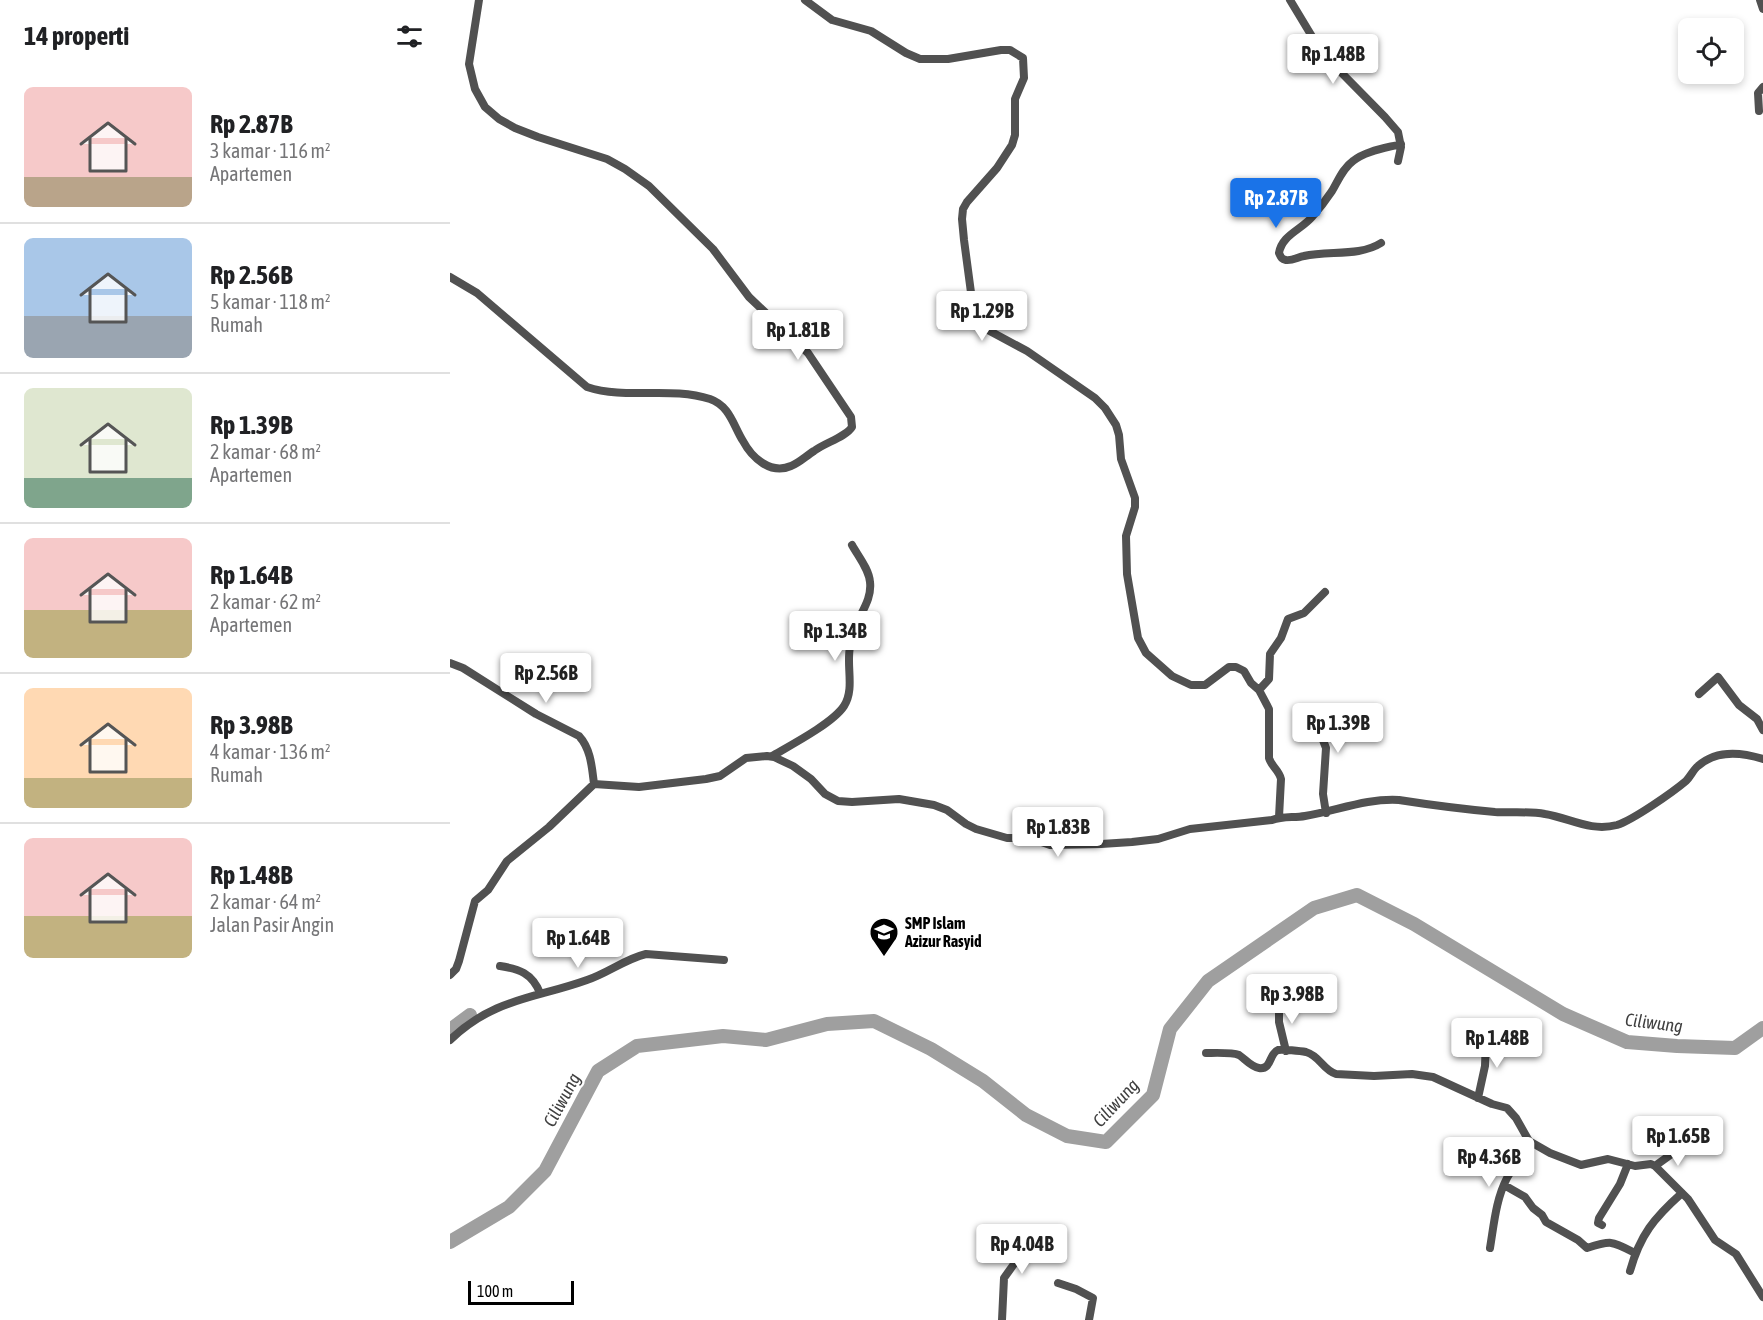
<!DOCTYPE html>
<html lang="id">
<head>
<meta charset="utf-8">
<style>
	:root { --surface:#fff; --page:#f6f6f6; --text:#202124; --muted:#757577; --line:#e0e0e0; --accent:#1a73e8 }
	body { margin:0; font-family:"Asap Condensed",sans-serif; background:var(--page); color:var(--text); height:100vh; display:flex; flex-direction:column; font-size:22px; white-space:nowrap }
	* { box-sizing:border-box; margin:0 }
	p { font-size:20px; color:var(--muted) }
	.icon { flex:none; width:33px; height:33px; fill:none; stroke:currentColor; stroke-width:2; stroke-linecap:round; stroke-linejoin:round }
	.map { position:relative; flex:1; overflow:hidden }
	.side { display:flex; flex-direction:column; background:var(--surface); width:450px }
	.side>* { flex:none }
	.buttons { position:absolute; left:1228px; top:18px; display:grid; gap:12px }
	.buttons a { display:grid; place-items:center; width:66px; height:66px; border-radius:9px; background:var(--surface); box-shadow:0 3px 9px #0003; font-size:30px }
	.scale { position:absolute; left:18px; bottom:15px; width:106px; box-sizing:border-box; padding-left:6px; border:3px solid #000; border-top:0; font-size:16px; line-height:21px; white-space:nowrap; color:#000; -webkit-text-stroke:4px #fff; paint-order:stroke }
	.price { position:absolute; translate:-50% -51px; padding:0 14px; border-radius:6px; background:#fff; color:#222; font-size:20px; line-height:39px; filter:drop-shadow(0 2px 3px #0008) }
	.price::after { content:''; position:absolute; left:50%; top:36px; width:18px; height:14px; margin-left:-9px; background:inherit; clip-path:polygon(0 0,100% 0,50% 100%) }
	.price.selected { background:var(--accent); color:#fff }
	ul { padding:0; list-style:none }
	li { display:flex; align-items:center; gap:18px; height:150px; padding:0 24px }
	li+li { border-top:2px solid var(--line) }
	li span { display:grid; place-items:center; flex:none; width:168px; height:120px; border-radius:9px; color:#555 }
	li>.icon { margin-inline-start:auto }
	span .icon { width:72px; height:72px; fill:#fffc; stroke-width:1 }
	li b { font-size:26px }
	h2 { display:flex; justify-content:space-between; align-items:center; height:72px; padding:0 24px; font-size:26px }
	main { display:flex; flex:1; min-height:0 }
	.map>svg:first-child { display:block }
</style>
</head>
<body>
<main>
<section class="side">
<h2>14 properti<svg class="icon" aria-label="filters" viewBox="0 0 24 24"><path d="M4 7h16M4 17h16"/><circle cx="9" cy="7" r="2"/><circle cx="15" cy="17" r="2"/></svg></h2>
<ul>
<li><span style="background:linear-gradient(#f6c9c9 75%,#b9a48a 0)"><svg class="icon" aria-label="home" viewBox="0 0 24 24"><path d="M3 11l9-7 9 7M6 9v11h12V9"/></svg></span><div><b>Rp 2.87B</b><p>3 kamar · 116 m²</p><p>Apartemen</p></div></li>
<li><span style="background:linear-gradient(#a9c7e8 65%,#9aa5b1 0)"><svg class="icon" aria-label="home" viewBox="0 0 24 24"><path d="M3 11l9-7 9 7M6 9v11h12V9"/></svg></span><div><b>Rp 2.56B</b><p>5 kamar · 118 m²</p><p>Rumah</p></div></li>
<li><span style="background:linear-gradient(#dfe7d0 75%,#7fa58c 0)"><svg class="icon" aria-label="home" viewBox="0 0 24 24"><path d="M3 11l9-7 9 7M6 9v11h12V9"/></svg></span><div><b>Rp 1.39B</b><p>2 kamar · 68 m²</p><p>Apartemen</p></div></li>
<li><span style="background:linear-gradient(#f6c9c9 60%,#c2b280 0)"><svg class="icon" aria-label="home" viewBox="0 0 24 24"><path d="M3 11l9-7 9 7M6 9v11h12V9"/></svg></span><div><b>Rp 1.64B</b><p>2 kamar · 62 m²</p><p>Apartemen</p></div></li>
<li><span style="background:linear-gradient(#ffd9b3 75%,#c2b280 0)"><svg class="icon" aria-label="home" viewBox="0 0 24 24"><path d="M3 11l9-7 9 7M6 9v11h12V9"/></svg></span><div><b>Rp 3.98B</b><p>4 kamar · 136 m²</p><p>Rumah</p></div></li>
<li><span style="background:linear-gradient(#f6c9c9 65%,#c2b280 0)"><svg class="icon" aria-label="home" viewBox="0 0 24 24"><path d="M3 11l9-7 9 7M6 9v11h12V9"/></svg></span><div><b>Rp 1.48B</b><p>2 kamar · 64 m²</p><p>Jalan Pasir Angin</p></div></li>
</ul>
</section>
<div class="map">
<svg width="1313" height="1320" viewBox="0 0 1313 1320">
	<rect width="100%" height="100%" fill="#fff"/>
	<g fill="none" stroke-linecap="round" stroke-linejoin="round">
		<!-- river -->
		<path stroke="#9f9f9f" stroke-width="14" d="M0,1030L20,1015
			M0,1242L59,1207L95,1171L148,1071L187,1046L273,1036L316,1040L377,1024L424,1021L481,1049L533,1081L576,1115L617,1136L656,1142L703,1095L720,1029L758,981L864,908L907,895L964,924L1113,1014L1177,1042L1227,1046L1285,1048L1313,1028"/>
		<!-- street -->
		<path stroke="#515151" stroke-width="8" d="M355,0L382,20L421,31L456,53L470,59H498L551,50H560L573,58L574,78L565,99V135L562,145L547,168L517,202L513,209L512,219L514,240L524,315L529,323L536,329L577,351L645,398L655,408L666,425L669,435L671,459L685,498V507L676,536L677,574L688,638L696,653L722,676L741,685H755L779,667H786L794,671L801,683L809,690
			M840,0L872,53L935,117L948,132L951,147L948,161
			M1310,0L1313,9
			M1309,111L1308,93L1313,87
			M931,243C909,257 878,250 854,256C848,257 842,261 836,260C831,259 831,257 829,253C832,235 851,230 862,217C869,209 876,200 882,191C888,181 893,168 903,161C915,151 936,148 951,144
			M0,277L27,293L137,387C176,400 220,386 260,399C280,406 283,425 293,441C302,458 321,475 341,466C349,463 356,456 364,451C374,443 396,437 402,427L401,417L358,353L299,297L263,249L199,186L175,169L157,159L88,137L65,128L49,119L35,107L25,89L19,64L29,0
			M0,663L13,668L86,714L129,736C141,749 142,768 144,784
			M1249,694L1268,677L1289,705L1307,719L1313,730
			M856,708L871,735L876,748L873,794L876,813
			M322,756C341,745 383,723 394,706C405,689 396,666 400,647C401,640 403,632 406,625C412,611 422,598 420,582C419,569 408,556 402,545
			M829,817L831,779C829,770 821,766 819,758V709L809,690L819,679L820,654L831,638L838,619L854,613L875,592
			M50,966C69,969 82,973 90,993
			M0,975L6,969L9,961L25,901L38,890L57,861L99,827L144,784L189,787L256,779L270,776L296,758L317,756L324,757L343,766L361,779L375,794L388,801L402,802L449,799L484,805L497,810L516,824L526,829L557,838H580L600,845L651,844L682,842L708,839L740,829L822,820C833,816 844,818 855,816C886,811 917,798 949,800C981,805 1012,809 1045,812C1061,813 1079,811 1095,814C1120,818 1140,832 1167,825C1183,820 1223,792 1236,781C1241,776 1243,770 1248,766C1266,750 1291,752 1313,759
			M829,1000V1022L836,1051
			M0,1040C44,998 84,999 137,980C158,973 175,959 196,954L274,960
			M756,1053C764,1053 782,1052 789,1055C795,1059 801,1067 809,1068C822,1070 819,1053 828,1050C832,1049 851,1051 856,1052C870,1056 873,1070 886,1074L924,1076L962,1074L983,1077L1042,1104L1057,1108L1066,1118L1079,1141L1100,1153L1131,1165L1158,1159L1185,1166L1201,1164L1205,1166L1238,1199L1265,1240L1286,1254L1313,1297
			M1028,1098L1035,1066L1036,1037
			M1205,1166L1234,1145
			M1054,1185L1075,1197L1083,1208L1092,1215L1096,1222L1128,1240L1137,1248C1162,1240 1162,1241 1185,1253
			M1152,1225L1148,1223L1149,1218L1170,1184L1178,1164
			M1040,1248C1044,1224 1046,1199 1057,1178C1064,1165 1075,1156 1079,1141
			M1180,1271C1190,1235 1204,1218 1232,1193
			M608,1283L626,1289L643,1298L639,1320
			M552,1320L554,1278L564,1264L566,1257L563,1253L556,1250"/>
	</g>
	<!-- icons -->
	<defs>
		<g id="school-pin" transform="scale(1.5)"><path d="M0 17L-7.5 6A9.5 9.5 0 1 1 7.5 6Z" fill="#000" stroke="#fff"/><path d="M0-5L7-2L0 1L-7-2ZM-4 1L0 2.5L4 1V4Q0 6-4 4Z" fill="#fff"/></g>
	</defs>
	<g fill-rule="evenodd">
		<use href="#school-pin" x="434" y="932"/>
	</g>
	<g text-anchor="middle" stroke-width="4.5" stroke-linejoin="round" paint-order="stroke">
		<!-- poi labels -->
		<g font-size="16" font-weight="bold" fill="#000" stroke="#fff" text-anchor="start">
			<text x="455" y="929">SMP Islam<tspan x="455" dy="18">Azizur Rasyid</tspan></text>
		</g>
		<!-- water labels -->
		<g font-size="18" font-style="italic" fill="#404040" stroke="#fff">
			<text transform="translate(1204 1023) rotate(7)" y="6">Ciliwung</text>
			<text transform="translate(112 1100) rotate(-62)" y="6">Ciliwung</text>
			<text transform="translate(666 1103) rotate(-47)" y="6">Ciliwung</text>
		</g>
	</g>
</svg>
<div class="buttons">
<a><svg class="icon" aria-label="locate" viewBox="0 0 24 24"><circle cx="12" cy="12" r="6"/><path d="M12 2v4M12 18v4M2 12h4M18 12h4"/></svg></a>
</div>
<div class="scale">100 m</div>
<b class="price" style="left:883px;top:85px">Rp 1.48B</b>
<b class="price selected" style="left:826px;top:229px">Rp 2.87B</b>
<b class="price" style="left:532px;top:342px">Rp 1.29B</b>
<b class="price" style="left:348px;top:361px">Rp 1.81B</b>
<b class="price" style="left:385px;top:662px">Rp 1.34B</b>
<b class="price" style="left:96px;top:704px">Rp 2.56B</b>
<b class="price" style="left:888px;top:754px">Rp 1.39B</b>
<b class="price" style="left:608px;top:858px">Rp 1.83B</b>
<b class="price" style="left:128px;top:969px">Rp 1.64B</b>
<b class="price" style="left:842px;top:1025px">Rp 3.98B</b>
<b class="price" style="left:1047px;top:1069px">Rp 1.48B</b>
<b class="price" style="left:1228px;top:1167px">Rp 1.65B</b>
<b class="price" style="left:1039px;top:1188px">Rp 4.36B</b>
<b class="price" style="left:572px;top:1275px">Rp 4.04B</b>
</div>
</main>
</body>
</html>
